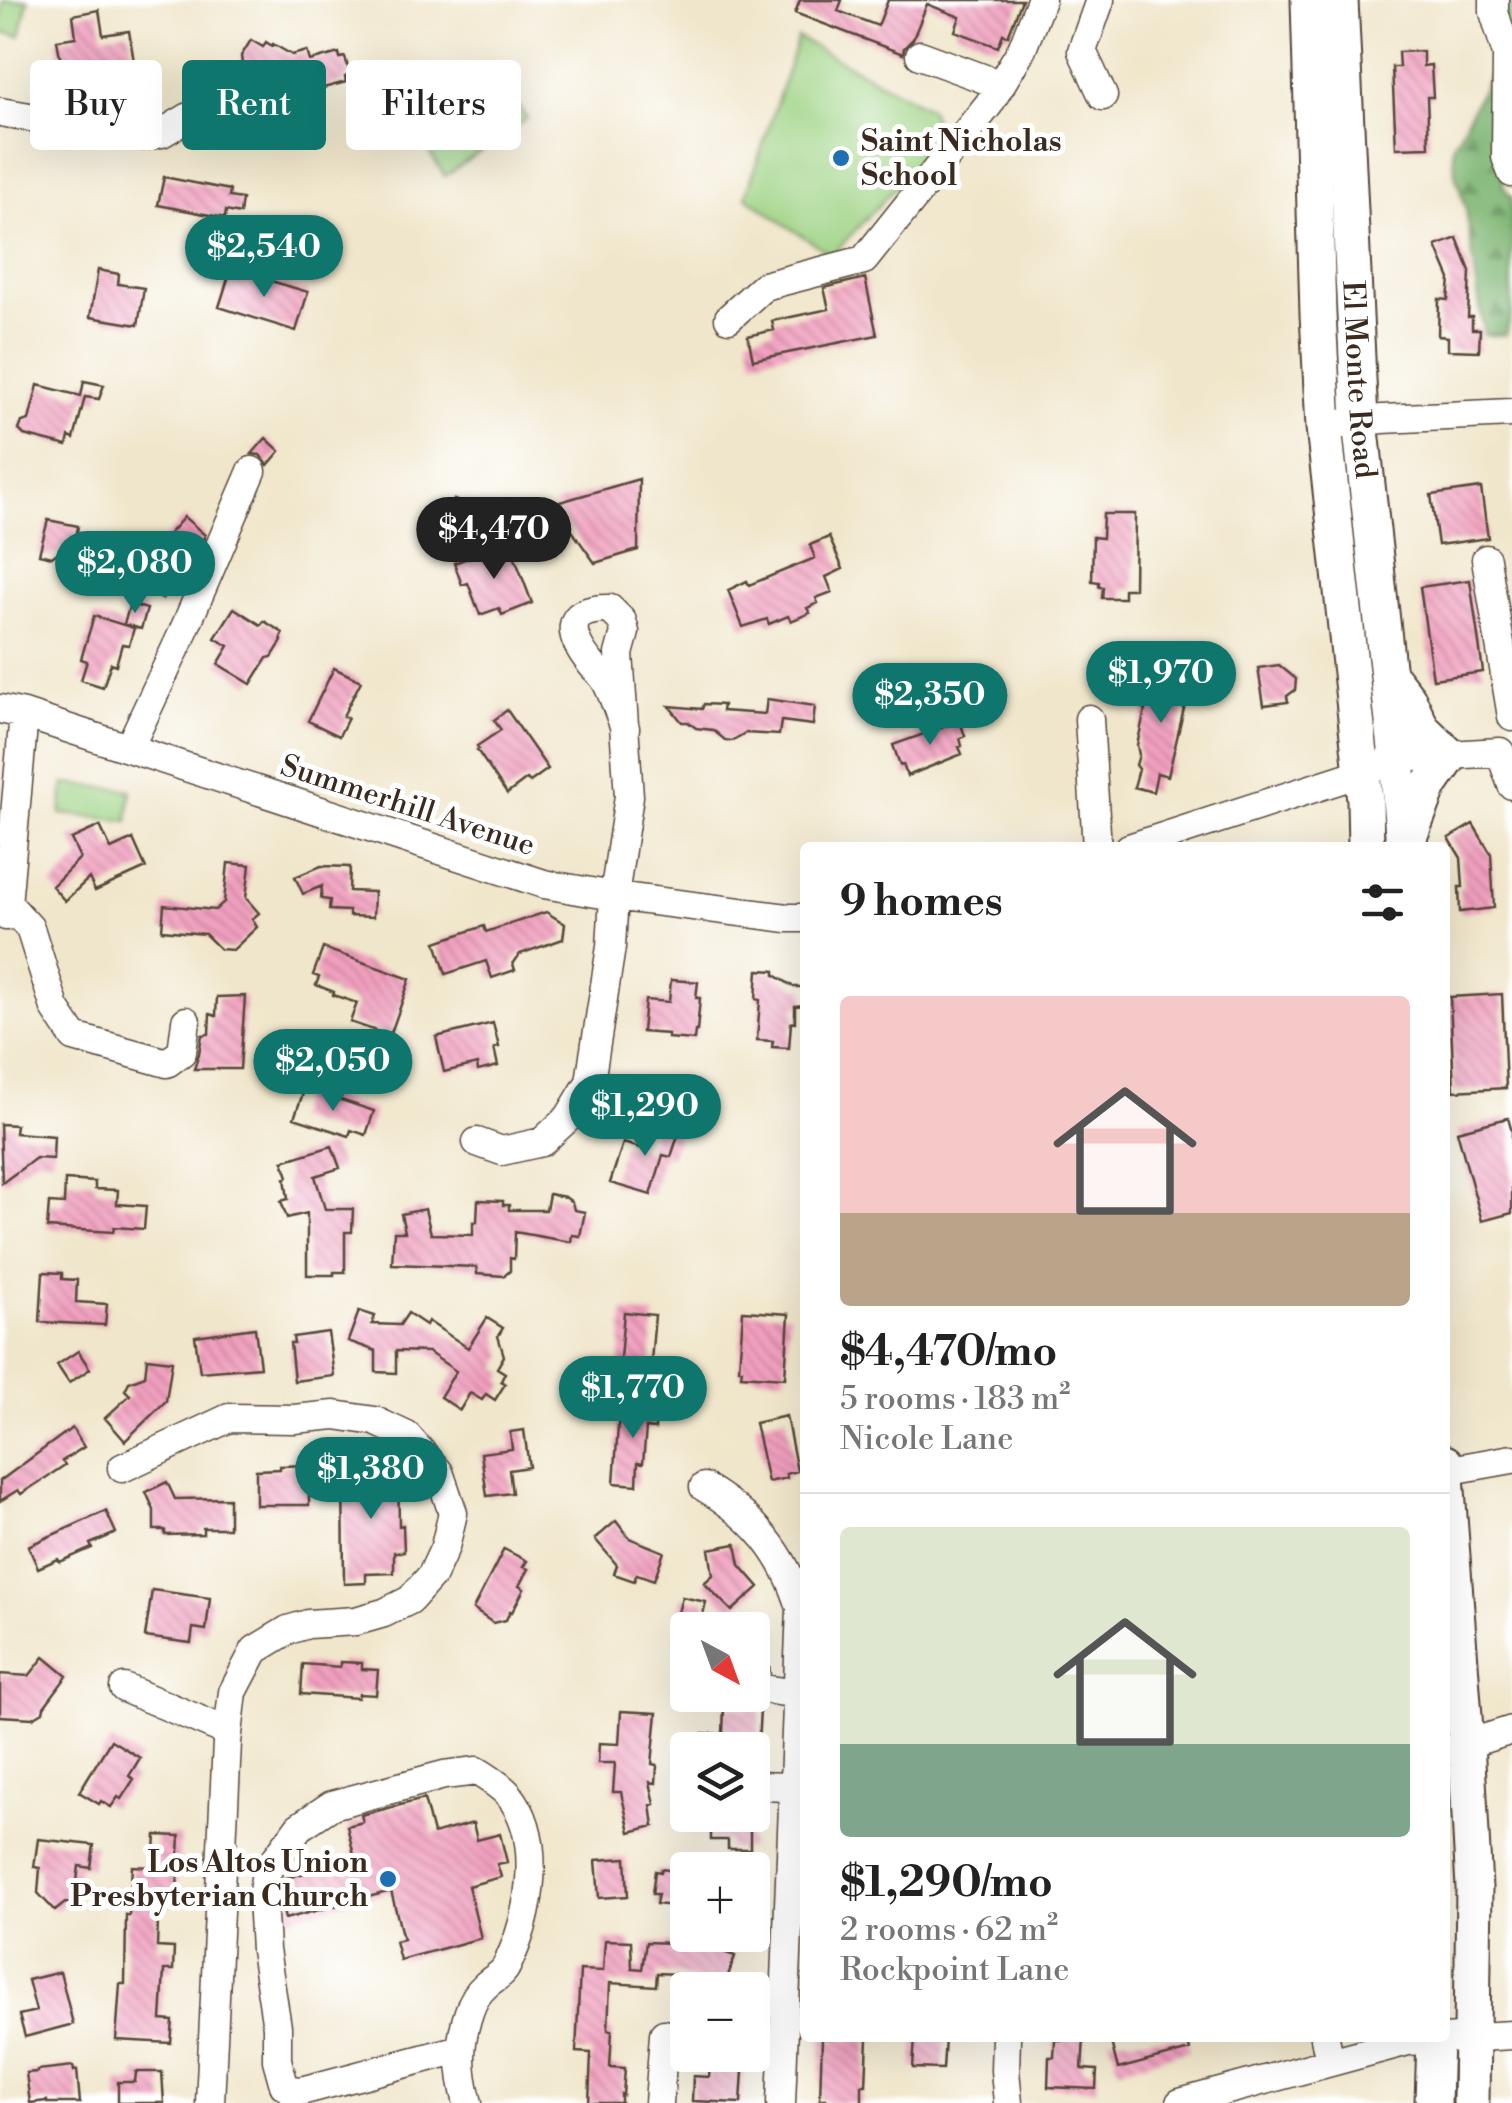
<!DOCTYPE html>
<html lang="en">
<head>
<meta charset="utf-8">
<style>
	:root { --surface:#fff; --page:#f6f6f6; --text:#222; --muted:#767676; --line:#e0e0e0; --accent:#0f766e }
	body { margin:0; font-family:"Libre Bodoni",serif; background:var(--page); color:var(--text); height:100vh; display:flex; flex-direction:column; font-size:38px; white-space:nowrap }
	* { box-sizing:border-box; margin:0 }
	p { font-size:32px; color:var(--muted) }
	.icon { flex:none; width:55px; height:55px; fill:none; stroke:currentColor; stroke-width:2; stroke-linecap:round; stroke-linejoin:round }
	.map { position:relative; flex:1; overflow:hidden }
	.panel { position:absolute; left:800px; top:842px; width:650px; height:1200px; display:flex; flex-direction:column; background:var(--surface); border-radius:10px; box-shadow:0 10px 40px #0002 }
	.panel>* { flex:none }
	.guide { position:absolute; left:30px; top:60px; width:620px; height:90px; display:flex; gap:20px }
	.needle { width:65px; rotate:139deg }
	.fabs { position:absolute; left:670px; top:1612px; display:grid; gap:20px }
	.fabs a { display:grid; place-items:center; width:100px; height:100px; border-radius:10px; background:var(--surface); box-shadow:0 10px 40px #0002; font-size:50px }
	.price { position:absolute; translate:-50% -85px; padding:0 22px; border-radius:35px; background:var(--accent); color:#fff; font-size:32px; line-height:65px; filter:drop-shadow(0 2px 5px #0008) }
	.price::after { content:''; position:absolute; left:50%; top:60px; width:30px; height:22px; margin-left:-15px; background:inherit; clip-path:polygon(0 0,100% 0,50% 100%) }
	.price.on { background:#222; color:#fff }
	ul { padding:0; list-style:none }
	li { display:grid; align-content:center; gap:20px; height:530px; padding:0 40px }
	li+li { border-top:2px solid var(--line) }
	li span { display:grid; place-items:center; height:310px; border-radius:10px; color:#555 }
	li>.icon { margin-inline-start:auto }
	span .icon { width:180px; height:180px; fill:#fffc; stroke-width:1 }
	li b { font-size:42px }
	h2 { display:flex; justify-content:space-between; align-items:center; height:120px; padding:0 40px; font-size:42px }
	.pill { padding:0 35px; border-radius:10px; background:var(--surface); box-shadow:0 10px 40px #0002; font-size:35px; line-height:90px }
	.pill.on { background:var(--accent); color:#fff }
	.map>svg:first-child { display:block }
</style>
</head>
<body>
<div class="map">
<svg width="1512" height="2103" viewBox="0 0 1512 2103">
	<defs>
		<pattern id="forest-firs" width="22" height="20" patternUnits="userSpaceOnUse" patternTransform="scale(2.5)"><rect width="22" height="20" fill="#7eb572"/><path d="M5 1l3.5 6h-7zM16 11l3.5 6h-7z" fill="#68935d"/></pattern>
		<pattern id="building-back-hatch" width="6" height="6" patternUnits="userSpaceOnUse" patternTransform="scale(2.5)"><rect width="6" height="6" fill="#f2a0bf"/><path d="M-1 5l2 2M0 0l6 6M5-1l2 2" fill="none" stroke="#c5839b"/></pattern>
	</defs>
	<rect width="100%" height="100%" fill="#fff"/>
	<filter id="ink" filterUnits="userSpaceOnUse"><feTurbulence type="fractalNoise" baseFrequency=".01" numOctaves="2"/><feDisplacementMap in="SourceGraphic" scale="20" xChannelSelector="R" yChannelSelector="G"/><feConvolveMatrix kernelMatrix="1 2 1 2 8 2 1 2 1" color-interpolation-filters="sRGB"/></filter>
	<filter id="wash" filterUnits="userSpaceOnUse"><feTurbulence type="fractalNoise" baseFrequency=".0048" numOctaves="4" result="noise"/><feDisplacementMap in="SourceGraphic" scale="40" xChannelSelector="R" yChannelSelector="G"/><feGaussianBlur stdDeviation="2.25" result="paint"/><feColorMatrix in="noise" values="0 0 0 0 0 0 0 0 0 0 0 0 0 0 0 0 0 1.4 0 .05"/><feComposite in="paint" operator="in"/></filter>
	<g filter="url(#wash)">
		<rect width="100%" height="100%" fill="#f0e6cb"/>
		<!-- forest -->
		<path fill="url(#forest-firs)" stroke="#5c7048" stroke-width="2.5" d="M1507,0H1512V93L1498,142L1504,188L1512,197V312L1506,335H1484L1466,209L1455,174L1453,147L1496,62L1487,43L1496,18Z"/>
		<!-- pitch -->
		<path fill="#9ed384" stroke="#6c7e51" stroke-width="2.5" d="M3,0H28L20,36L0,32Z
			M798,38L930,109L941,139L832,255L784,224L746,196Z
			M501,80L527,119L445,176L419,137Z
			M64,784L131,790L128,821L61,814Z"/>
		<g id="blocks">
			<!-- building -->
			<path fill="url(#building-back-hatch)" d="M800,0H842L838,11L878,26L888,0H1022L1008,36L1003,34L998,47L955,31L960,17L927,4L913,39L904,48L903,54L795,13Z
				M99,10L103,35L129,31L137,80L114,83L113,78L107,79L106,73L79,77L77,66L62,68L57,40L76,37L73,15Z
				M251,40L263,47L266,42L272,46L273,44L292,55L307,51L310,61L339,53L340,58L345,57L350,75L345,77L346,82L300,94L297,99L289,101L280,96L276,81L266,83L253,75L251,70L242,64L241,56Z
				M1423,51V66L1431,65L1433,97H1427L1429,147L1396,148L1392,67H1399L1398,52Z
				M164,177L230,190L229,197L242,199L240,214L226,211L225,218L158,205Z
				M1457,238L1470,271L1468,317H1472V329H1480L1479,351L1448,350V337L1438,336L1439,299L1448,300L1450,279L1436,246Z
				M231,269L308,292L296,331L219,307Z
				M98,270L119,274L118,284L144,288L138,325L90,317Z
				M865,278L877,335L753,360L748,336L774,330L772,321L829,309L824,288Z
				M84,381L104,385L99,399L85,397L74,439L69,437L67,446L24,435L19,430L22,422L29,420L38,385L81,396Z
				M266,438L280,451L268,465L260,455L252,454Z
				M639,479L638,550L595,563L553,504Z
				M1481,488L1488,538L1438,545L1431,495Z
				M454,500L487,513L479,532L447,520Z
				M1103,514H1135L1134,589H1124V598H1102L1103,587H1099V582L1092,581L1093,537L1102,538Z
				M184,517L205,535L199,549L193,557L191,555L167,581L173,586L162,599L133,574Z
				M48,520L78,526L76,539L52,557L39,554Z
				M829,537L843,569L826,577L832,592L816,598L818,603L807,608L810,613L791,621L788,616L769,624L767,619L743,627L728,590L747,581L749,585L815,558L810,545Z
				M512,550L532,603L502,615L499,608L480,615L468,583L462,585L454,563L484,552L487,560Z
				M1470,580L1483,672L1433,679L1420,587Z
				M130,604L147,609L141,629L124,624Z
				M234,608L261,625L264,621L283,633L281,637L282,641L272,657L267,658L251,684L218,664L229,646L215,638Z
				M94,616L134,628L129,645L122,644L116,665L111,663L103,687L81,680L87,661L81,659Z
				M1279,665L1296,679L1295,690L1287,696L1288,702L1264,705L1258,668Z
				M334,668L361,681L343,716L348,718L339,736L308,721Z
				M1154,670L1174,675V671L1192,675L1168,776L1157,773L1153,792L1134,787L1139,769L1136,765L1139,755L1137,745Z
				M767,699L815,706L813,725L781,721L779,735L745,733L732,741L725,740L713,730L696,728L688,722H682L669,706L702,709L704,704L723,705L722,711L765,714Z
				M507,710L548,769L530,782L527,779L507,794L477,750L479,749L477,746L501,730L494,720Z
				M960,721L965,736L960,738L962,746L959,747L962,754L907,776L903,764L900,765L893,745Z
				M1473,824L1491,854L1494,908L1460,912L1459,887H1463L1461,858L1449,838Z
				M100,826L111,849L133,839L146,868L95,891L89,878L65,901L52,886L80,858L71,839Z
				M228,863L250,865L246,898L259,913L252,919L257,927L233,950L220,949L205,934L162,930L164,905L215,910L224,902Z
				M321,866L350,867L349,891L374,892L373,917L349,916V911L329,910L330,900L321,899L322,886L303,894L295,877Z
				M546,912L565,924L563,939L520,954L513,964L515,970L492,978L486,961L446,974L436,942L484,926L486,932Z
				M323,948L410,979L390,1036L350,1022L357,1003L333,995L334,992L316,985L319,977L313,975Z
				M758,970L775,971V975L794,987H805V1005L795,1006V1022L791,1023L789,1048L772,1047L773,1041L757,1040L760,1000L756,999Z
				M671,980L698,982L696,998H700L697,1031H695L694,1040L668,1038V1034L642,1032L645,1000L669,1002Z
				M1502,994L1506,1088L1454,1091L1450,997Z
				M245,996L240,1069H194L199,1054L202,1035L209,1034L210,1014L216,1016L217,997Z
				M493,1023L499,1047L494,1048L498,1066L478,1071L477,1064L444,1072L436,1037Z
				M305,1088L374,1111L366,1135L351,1130L349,1136L294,1118Z
				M1508,1118L1512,1132V1213L1482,1221L1457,1131Z
				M656,1119L681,1126L671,1157L663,1155L651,1195L610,1183L623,1143L647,1150Z
				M0,1124L16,1125L15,1133L54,1136L53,1159L36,1158L2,1183Z
				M332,1146L340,1168L315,1176L325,1209H353L352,1232H345V1272H334V1275H307V1213L287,1218L281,1201L288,1199L285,1178L288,1177L283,1161Z
				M65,1180L95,1182V1189L118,1190L117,1204L146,1206L144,1229L114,1227L113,1232L47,1228L49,1203L64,1204Z
				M549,1194L565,1197L572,1202L574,1210L585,1212L580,1236L572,1235L571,1242L515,1232L514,1259L510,1258V1271L504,1276L477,1274V1267L392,1264L394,1232H405L401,1214L425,1209L431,1234L473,1235V1222H477L478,1200L503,1201V1205H509V1210H546Z
				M43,1272L62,1273V1279L77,1280L76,1302L107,1304L105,1325L40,1322Z
				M359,1311L375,1316L372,1324L400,1325L408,1313L426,1325L428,1321L468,1348L487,1318L503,1328L498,1336L504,1356L497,1368L505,1373L501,1381L505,1384L495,1400L486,1394L482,1400L470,1393L460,1410L440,1397L456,1371L428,1352L396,1351V1373L376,1372V1351L348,1341Z
				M743,1311L789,1314L785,1378L741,1375L742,1369H739Z
				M624,1312L655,1315L650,1373L619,1370Z
				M255,1328L260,1367L200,1372L195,1336Z
				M328,1332L334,1376L294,1381L290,1343H294L293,1337Z
				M78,1351L90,1369L69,1383L57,1365Z
				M147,1358L172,1361L166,1401L125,1441L105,1418L130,1395L125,1390L129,1382L145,1376Z
				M632,1402L656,1403L655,1429L646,1428L643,1463L638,1462L637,1485L614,1483L619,1412L631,1413Z
				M786,1416L797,1471L786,1474L787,1478L768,1482L755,1423Z
				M72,1428L84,1447L62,1461L65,1465L21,1494L18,1490L0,1501V1481Z
				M524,1430L529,1467L509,1470L512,1493L487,1496L481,1453L512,1449L510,1432Z
				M309,1465V1505H256V1470L280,1469V1466Z
				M343,1468H398L399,1526L403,1525L404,1552H394V1573L366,1574V1583L344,1584Z
				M167,1482L175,1499L229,1498V1528H203V1534L165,1535V1530H154V1510L146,1492Z
				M106,1511L116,1533L90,1544L92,1548L60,1562L58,1559L38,1568L28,1546Z
				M616,1521L629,1538L664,1552L654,1580L637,1574L634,1581L614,1574L617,1565L595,1539Z
				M736,1544L740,1565L759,1587L732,1611L704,1583L713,1575L709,1549Z
				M504,1549L527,1561L523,1567L528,1569L519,1586L524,1589L512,1612L510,1611L506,1620L493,1623L473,1609Z
				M152,1590L210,1598L206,1630L193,1628L191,1643L145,1637Z
				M682,1597L706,1602L701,1622L677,1617Z
				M44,1657L67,1676L44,1707L43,1712L33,1718L0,1716V1674L29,1676Z
				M340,1662L362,1663V1669L378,1670L376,1695L359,1694L358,1698L301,1694L303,1664L340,1667Z
				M724,1707L760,1709L758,1745H754V1750L702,1748L703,1733L723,1734Z
				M621,1711L657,1713L652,1764L657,1765L656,1783L650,1782L655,1804L651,1805L654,1826L630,1832L621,1792H613L615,1763H598L599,1743L619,1744Z
				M111,1740L140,1758L129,1776L134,1779L121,1799L118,1797L111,1807L101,1801L99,1804L79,1792Z
				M424,1799L433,1834L473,1823L477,1840L500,1834L507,1862L497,1864L501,1877L468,1886L481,1938L400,1960L395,1941L403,1939L391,1891L285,1919L280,1899L283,1879L355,1859L347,1826L363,1822L361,1815Z
				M706,1815H750V1849H728V1840H711V1830H705Z
				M156,1835L180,1836L177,1891H159L157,1947L174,1948L173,1970H164L161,2020L173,2021L171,2043L116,2040L120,1984H125L126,1915L129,1916L132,1866L154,1867Z
				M38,1839L94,1845L91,1868L79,1866L74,1904L65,1903L55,1911L38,1893L40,1868L34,1867Z
				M626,1858L628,1896L599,1898L596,1860Z
				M661,1869L688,1873V1908L656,1904L658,1894H652L655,1871L661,1872Z
				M605,1940L631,1941L632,1968L642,1969L646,1942L701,1944L735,1956L723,1990H706L704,1983L678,1974L657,1973L656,1986L610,1983L608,2030H612L610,2067L625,2068L623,2095L621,2094V2103H589L591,2053L576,2052L580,1970L603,1971Z
				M60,1972L73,2024L25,2037L19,2015L36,2011L28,1980Z
				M822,2038L868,2039L866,2085H862V2103H826V2099H820Z
				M915,2038H945L943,2069L913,2068Z
				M1062,2038H1084L1082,2069L1097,2070L1096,2089L1048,2087L1049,2057H1054L1055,2040H1062Z
				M1110,2038H1186L1190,2050L1118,2069Z
				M711,2055H744L741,2103L692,2101L693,2076L709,2077Z
				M73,2066L74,2071L77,2070L80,2103H47V2101L30,2103L26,2073L37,2072V2070Z
				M136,2072H162L164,2103H118V2082H135Z"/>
		</g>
	</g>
	<g filter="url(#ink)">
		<use href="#blocks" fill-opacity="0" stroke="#564638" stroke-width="2.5"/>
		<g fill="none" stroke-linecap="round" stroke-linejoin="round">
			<!-- minor casing -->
			<g stroke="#564638" stroke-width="31">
				<path id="minor" d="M1100,0L1082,51L1103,96
					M1494,0V12L1507,54L1506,157L1512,173
					M920,55L1001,85
					M0,112L143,136L162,133L199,111
					M729,318L764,286L864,260L989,104L1022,49L1041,0
					M1341,424L1382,419L1512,413
					M1486,559L1512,717
					M0,709L24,714L544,884L614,896L787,918H805
					M1089,719L1097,848
					M129,748L181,637L252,471
					M1500,752L1512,785
					M1129,848L1360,773L1397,758L1500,752
					M7,903L30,928L55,1008L74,1037L167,1063L182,1052L186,1021
					M6,916L24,714
					M477,1142L502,1151L542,1142L569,1117L590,1082L611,947L614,896L629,796L619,654L625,632L622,621L610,609C563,608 567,635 592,665C597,671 603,675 607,683C614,697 619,713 625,728
					M122,1468L229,1418L294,1419L335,1415L375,1421L407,1436L439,1472L453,1513L445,1547L432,1575L410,1600L384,1613L356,1621L308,1624L288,1630L255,1650L233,1692L227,1742L210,2103
					M1445,1471L1512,1459
					M704,1487C753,1516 785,1553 801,1608
					M755,1667L757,1688L798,1694
					M124,1688L228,1732
					M1445,1751L1512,1730
					M752,1786L793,1787
					M1006,2038L1005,2070L1008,2103
					M1325,2038L1330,2062
					M460,2049L301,2091L291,2090L284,2085L277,2060V2027L265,1950L262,1898L266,1872L299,1827L332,1805L444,1775L477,1771C488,1778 500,1785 509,1795C545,1839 530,1918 507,1965C503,1975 493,1978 485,1986C478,1992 472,2003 469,2012C458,2045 459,2070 468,2103
					M659,2103L664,2034
					M781,2103L801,1608L805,1604
					M1180,2103L1408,2041L1512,2035"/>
			</g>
			<!-- major casing -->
			<g stroke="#564638" stroke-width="39">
				<g id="major">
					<path d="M1309,0L1318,314L1324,427L1365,800L1366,848"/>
					<path id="s1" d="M1340,0L1360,421L1397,758L1404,848"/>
					<path d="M1393,680L1408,699L1422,729L1450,756L1429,786L1407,842"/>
					<path d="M1445,1463L1466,1743L1474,1888L1471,2103"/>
					<path d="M1433,2103L1435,2038"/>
				</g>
			</g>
			<!-- minor -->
			<use href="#minor" stroke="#fff" stroke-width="28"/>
			<!-- major -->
			<use href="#major" stroke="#fff" stroke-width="35"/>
		</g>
	</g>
	<!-- markers -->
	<g fill="#1f6fb2" stroke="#fff" stroke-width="4">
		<circle cx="841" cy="158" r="10"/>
		<circle cx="388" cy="1879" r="10"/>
	</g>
	<g text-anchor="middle" stroke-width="10" stroke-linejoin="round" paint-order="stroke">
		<!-- poi labels -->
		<g font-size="30" font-weight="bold" fill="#3b2a1e" stroke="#fff" text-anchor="start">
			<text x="861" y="151">Saint Nicholas<tspan x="861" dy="34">School</tspan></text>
			<text x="368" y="1872" text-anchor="end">Los Altos Union<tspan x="368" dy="34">Presbyterian Church</tspan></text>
		</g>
		<!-- street labels -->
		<g font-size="30" fill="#3b2a1e" stroke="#fff">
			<text dy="10" stroke="none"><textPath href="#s1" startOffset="380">El Monte Road</textPath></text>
			<text transform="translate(408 805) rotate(18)" y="10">Summerhill Avenue</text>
		</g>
	</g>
</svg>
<div class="fabs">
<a><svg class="needle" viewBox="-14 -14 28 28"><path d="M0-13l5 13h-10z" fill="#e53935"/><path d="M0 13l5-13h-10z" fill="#767676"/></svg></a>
<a><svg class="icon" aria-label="layers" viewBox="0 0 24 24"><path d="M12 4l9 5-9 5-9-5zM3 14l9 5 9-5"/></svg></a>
<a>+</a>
<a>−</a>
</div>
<b class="price" style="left:264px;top:300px">$2,540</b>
<b class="price on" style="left:494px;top:582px">$4,470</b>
<b class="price" style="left:135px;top:616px">$2,080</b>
<b class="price" style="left:1161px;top:726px">$1,970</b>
<b class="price" style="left:930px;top:748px">$2,350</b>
<b class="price" style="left:333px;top:1114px">$2,050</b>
<b class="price" style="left:645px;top:1159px">$1,290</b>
<b class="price" style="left:633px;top:1441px">$1,770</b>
<b class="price" style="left:371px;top:1522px">$1,380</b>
<div class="guide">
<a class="pill">Buy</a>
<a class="pill on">Rent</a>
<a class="pill">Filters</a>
</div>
<section class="panel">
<h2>9 homes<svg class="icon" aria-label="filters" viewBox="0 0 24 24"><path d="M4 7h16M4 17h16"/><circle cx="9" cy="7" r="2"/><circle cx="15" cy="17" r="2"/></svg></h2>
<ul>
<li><span style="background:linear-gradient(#f6c9c9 70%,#b9a48a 0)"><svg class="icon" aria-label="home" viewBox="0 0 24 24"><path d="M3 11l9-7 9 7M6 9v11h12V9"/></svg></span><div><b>$4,470/mo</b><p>5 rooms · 183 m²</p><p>Nicole Lane</p></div></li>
<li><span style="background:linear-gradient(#dfe7d0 70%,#7fa58c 0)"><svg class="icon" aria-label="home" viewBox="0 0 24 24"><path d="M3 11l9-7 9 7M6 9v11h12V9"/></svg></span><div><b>$1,290/mo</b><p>2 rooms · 62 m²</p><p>Rockpoint Lane</p></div></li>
</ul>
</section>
</div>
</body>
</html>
